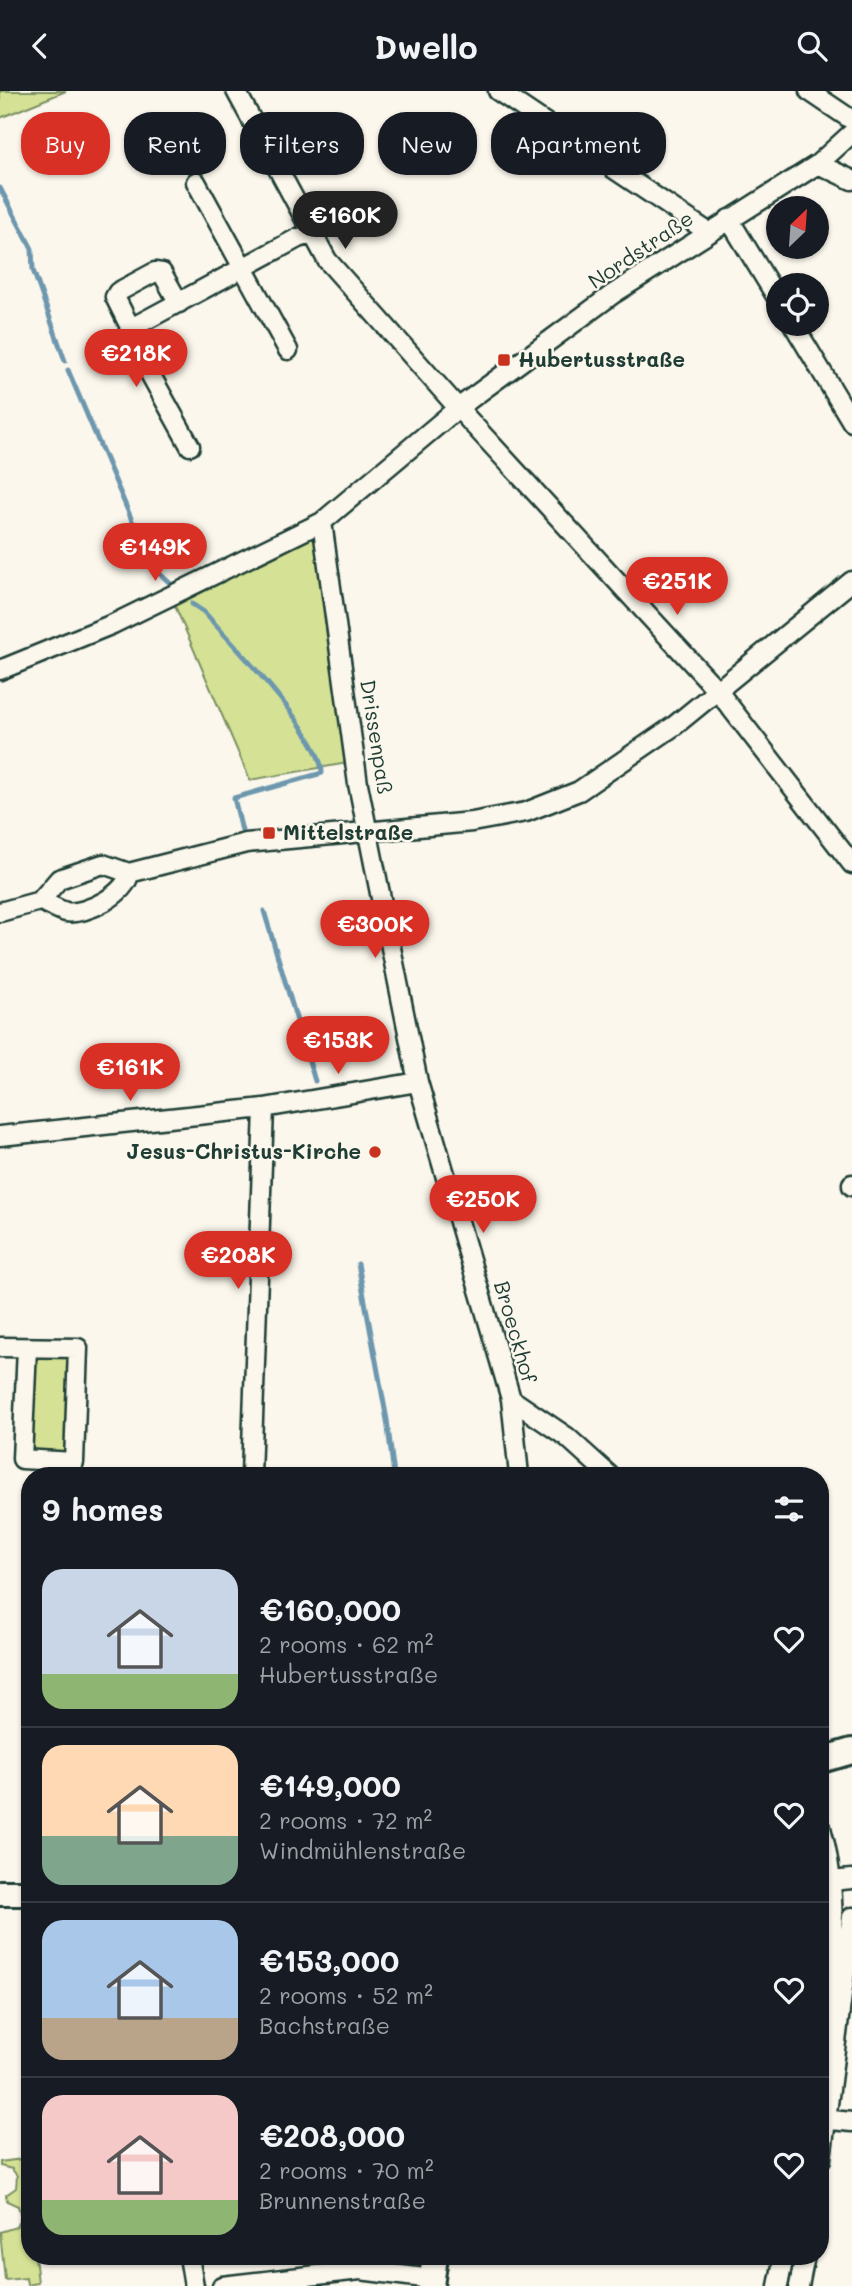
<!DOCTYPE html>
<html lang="en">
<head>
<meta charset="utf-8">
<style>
	:root { --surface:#171b24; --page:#20242c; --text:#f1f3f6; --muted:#9ea1a6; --line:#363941; --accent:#d93025 }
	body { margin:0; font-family:Mali,sans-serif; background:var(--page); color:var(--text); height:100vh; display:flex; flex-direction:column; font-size:26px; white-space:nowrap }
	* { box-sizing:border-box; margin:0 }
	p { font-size:23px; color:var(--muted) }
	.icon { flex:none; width:38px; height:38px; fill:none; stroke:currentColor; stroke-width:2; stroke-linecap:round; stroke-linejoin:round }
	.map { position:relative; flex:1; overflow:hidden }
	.details { position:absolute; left:21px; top:1376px; width:808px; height:798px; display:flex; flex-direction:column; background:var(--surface); border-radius:28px; box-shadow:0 2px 5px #0004 }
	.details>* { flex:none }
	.guide { position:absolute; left:21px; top:21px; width:810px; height:63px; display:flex; gap:14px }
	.needle { width:46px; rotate:25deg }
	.fabs { position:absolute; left:766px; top:105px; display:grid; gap:14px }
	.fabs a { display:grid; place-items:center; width:63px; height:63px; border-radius:50%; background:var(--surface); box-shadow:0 2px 5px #0004; font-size:35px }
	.price { position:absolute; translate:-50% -60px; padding:0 16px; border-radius:24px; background:var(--accent); color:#fff; font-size:23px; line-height:46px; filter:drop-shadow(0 2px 4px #0008) }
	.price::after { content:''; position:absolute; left:50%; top:42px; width:21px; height:16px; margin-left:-10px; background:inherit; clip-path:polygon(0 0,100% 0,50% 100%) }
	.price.active { background:#222; color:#fff }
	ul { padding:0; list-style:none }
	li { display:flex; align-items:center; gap:21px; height:175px; padding:0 21px }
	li+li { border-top:2px solid var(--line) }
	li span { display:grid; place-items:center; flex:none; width:196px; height:140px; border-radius:21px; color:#555 }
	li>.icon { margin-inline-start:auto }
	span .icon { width:84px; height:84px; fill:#fffc; stroke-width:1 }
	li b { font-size:30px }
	h2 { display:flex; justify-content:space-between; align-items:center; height:84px; padding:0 21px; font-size:30px }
	.tag { padding:0 24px; border-radius:28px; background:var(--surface); box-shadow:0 2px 5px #0004; font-size:24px; line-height:63px }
	.tag.active { background:var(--accent); color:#fff }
	header { display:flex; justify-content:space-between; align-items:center; height:91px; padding:0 21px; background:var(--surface); font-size:32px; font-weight:800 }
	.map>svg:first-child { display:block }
</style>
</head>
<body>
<header><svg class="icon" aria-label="back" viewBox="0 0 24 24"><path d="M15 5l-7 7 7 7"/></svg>Dwello<svg class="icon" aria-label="search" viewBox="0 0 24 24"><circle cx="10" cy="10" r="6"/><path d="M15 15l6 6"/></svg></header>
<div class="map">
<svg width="852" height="2195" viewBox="0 0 852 2195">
	<rect width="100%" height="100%" fill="#fbf7ec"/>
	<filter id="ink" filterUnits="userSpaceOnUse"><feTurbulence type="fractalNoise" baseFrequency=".0143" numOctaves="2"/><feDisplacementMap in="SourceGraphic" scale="14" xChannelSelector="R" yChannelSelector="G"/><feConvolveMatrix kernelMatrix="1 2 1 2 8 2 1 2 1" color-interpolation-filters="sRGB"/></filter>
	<g filter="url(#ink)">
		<!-- green -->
		<path fill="#d5e295" stroke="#7a9064" stroke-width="2" d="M0,0H66L0,27Z
			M318,442L348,672L250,689L175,515Z
			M33,1264H71L69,1365L30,1363Z
			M30,2067V2079L25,2080L30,2121V2165H35L38,2192L27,2194L26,2187L5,2189L0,2141L16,2136L21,2126L18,2115L7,2110L6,2104L16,2097L17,2085L12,2078L0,2075V2071Z"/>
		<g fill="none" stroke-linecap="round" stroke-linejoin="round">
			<!-- stream -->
			<path stroke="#6d97ae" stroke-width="5" d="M0,97L32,158L33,179L65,270
				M68,279L145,460L159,482L173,495
				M192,513L204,521C232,553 322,644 322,682L234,707L243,744
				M264,820L315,990
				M358,1173L387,1329L394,1384"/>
			<!-- street casing -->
			<g stroke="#1f3d34" stroke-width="23">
				<path id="street" d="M236,0L327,169L458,317L717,599L852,773
					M498,0L708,141
					M809,0L852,29
					M818,73L852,89
					M196,91L288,259
					M729,128L779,210
					M179,212L162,182L155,181L118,201L115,206L128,232L135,235L298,147L314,142
					M793,233L852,331
					M131,234L128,243L190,355
					M322,431L358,693L418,991L511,1308L519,1384
					M0,579L113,533L322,431L458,317L613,203L818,73L852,42
					M40,810C49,813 58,819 66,821C85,825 128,802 129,782
					M0,821L40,810L59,788L103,773L129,782L246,752L472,731L526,721L579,700L674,635L852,490
					M0,1045L264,1017L418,991
					M852,1093V1095
					M0,1256L78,1257L74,1371L22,1368L27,1257
					M511,1308L567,1346L609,1384
					M251,1384L264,1017
					M821,1737C841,1808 831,1882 821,1953
					M821,1791L852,1788
					M821,2028L852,2031
					M821,2068L852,1826
					M189,2165L194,2195
					M222,2195L360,2179L432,2188
					M778,2195L784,2165
					M799,2195L805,2165"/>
			</g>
			<!-- secondary casing -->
			<g stroke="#1f3d34" stroke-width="30">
				<path id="secondary" d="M821,1669L852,1660
					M0,1802H30
					M431,2195L435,2165"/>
			</g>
			<!-- street -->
			<use href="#street" stroke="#fbf7ec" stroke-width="18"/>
			<!-- secondary -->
			<use href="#secondary" stroke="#fbf7ec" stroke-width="24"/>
		</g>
	</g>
	<!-- markers -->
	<g fill="#c8321e" stroke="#fbf7ec" stroke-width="2.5">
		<rect x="497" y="262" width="14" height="14" rx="3.5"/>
		<rect x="262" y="735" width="14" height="14" rx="3.5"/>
		<circle cx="375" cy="1061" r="7"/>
	</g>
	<g text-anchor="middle" stroke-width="5" stroke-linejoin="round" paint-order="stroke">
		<!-- street labels -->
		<g font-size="21" fill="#1f3d34" stroke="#fbf7ec">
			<text transform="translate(641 159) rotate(-34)" y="7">Nordstraße</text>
			<text transform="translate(376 646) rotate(81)" y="7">Drissenpaß</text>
			<text transform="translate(515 1241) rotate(74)" y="7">Broeckhof</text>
		</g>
		<!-- poi labels -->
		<g font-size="21" font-weight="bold" fill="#1f3d34" stroke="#fbf7ec" text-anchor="start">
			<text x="518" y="276">Hubertusstraße</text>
			<text x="283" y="749">Mittelstraße</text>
			<text x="361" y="1068" text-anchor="end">Jesus-Christus-Kirche</text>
		</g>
	</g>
</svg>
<div class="fabs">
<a><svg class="needle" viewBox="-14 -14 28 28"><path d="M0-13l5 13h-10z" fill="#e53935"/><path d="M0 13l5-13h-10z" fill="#9ea1a6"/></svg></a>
<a><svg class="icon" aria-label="locate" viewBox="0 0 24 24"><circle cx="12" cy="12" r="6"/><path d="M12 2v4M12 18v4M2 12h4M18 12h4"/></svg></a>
</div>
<b class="price active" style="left:345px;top:160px">€160K</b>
<b class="price" style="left:136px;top:298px">€218K</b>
<b class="price" style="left:155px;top:492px">€149K</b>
<b class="price" style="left:677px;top:526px">€251K</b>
<b class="price" style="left:375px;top:869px">€300K</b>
<b class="price" style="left:338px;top:985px">€153K</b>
<b class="price" style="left:130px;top:1012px">€161K</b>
<b class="price" style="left:483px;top:1144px">€250K</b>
<b class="price" style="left:238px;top:1200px">€208K</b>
<div class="guide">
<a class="tag active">Buy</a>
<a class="tag">Rent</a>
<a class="tag">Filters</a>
<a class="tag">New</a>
<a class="tag">Apartment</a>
</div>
<section class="details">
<h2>9 homes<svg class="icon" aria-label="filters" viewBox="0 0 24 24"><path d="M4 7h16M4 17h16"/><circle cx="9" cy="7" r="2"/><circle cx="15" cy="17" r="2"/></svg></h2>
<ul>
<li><span style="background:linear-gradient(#c9d6e8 75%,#8fb573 0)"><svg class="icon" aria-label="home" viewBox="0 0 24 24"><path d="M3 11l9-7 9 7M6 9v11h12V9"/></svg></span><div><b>€160,000</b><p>2 rooms · 62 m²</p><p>Hubertusstraße</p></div><svg class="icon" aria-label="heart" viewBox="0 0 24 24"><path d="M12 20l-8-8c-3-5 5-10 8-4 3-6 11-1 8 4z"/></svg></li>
<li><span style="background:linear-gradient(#ffd9b3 65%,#7fa58c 0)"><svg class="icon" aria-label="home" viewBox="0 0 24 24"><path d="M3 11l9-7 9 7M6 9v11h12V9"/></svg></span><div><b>€149,000</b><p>2 rooms · 72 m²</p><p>Windmühlenstraße</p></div><svg class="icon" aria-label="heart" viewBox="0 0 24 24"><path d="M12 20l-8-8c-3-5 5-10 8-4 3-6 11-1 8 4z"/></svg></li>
<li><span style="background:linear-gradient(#a9c7e8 70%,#b9a48a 0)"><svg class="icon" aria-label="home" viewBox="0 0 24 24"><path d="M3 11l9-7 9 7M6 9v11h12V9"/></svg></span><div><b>€153,000</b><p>2 rooms · 52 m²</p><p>Bachstraße</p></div><svg class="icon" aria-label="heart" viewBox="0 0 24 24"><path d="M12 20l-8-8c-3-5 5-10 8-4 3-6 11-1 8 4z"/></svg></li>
<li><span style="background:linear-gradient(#f6c9c9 75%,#8fb573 0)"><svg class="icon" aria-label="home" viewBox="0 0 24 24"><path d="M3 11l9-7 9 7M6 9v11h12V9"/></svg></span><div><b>€208,000</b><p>2 rooms · 70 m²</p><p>Brunnenstraße</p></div><svg class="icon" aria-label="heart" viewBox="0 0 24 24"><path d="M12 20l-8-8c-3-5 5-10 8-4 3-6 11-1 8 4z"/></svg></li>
</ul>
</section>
</div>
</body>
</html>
